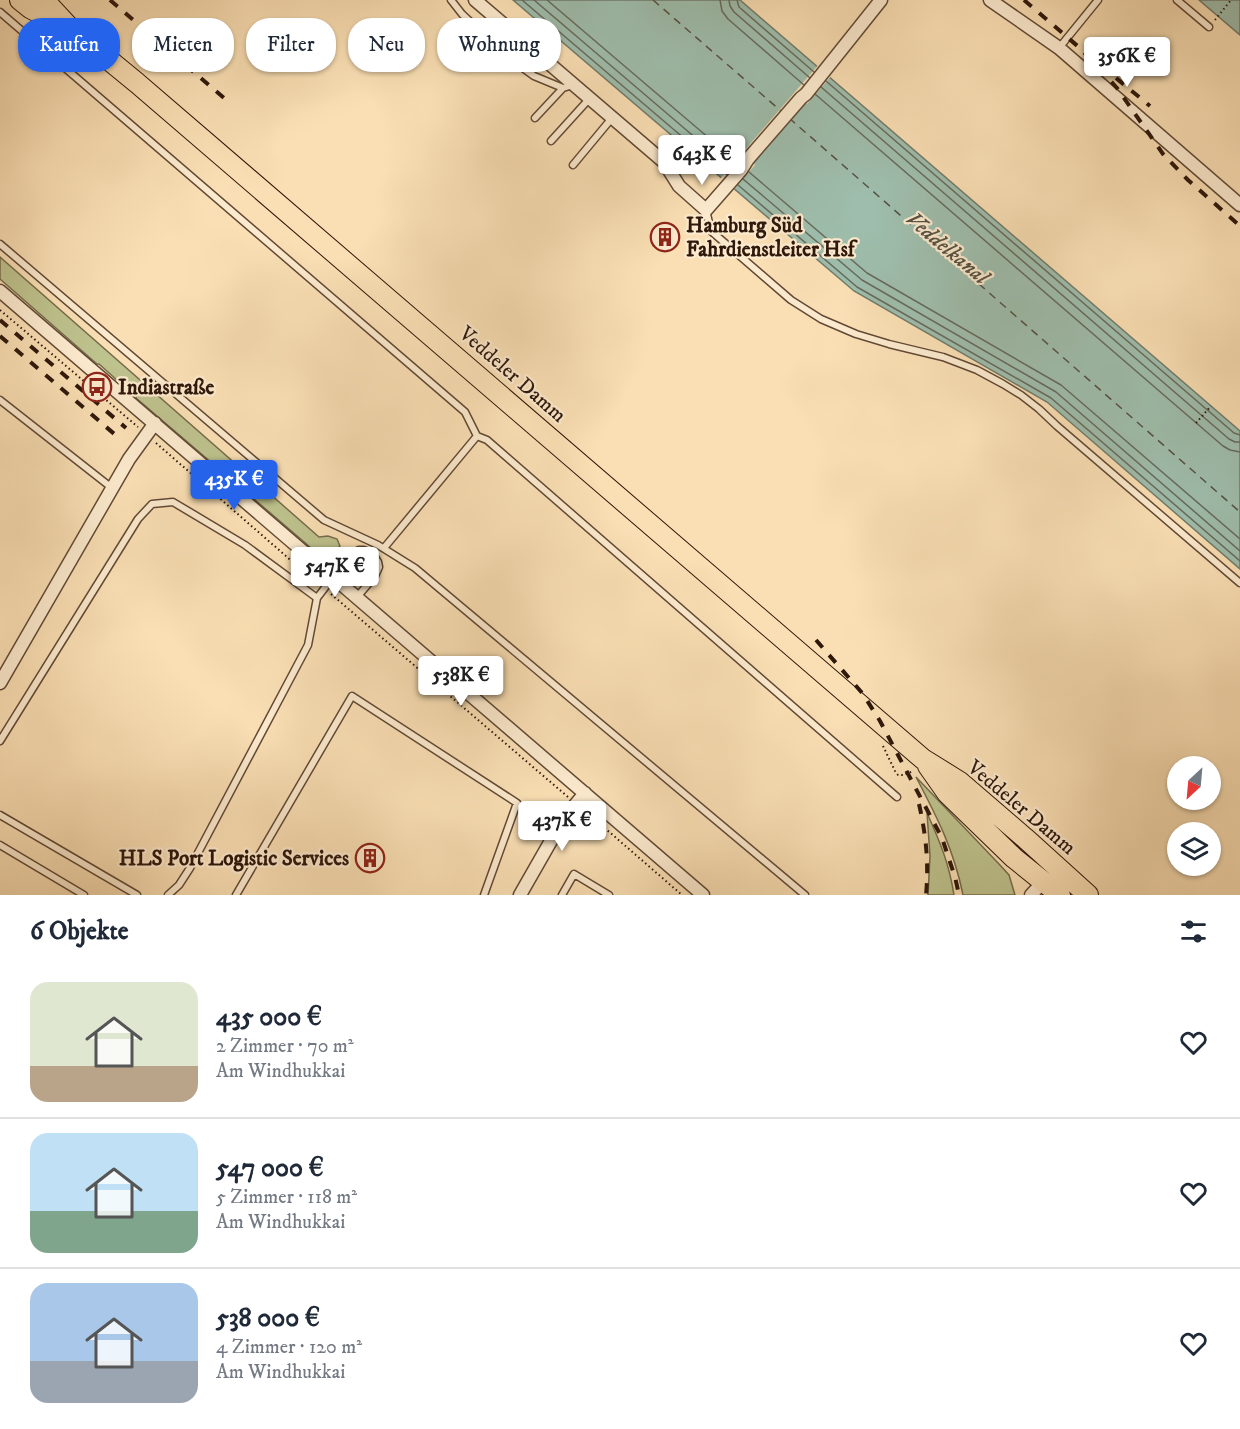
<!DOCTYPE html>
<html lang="de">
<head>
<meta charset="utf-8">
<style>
	:root { --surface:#fff; --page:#f2f2f3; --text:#1f2937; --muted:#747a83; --line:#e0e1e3; --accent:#2563eb }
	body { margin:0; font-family:"IM FELL DW Pica",serif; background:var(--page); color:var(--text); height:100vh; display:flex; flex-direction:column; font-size:22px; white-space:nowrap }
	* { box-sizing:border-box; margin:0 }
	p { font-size:20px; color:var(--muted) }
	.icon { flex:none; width:33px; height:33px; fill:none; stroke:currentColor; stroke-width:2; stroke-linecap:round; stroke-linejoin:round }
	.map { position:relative; height:895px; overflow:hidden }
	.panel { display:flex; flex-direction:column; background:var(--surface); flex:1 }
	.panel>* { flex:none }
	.top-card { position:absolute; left:18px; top:18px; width:600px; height:54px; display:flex; gap:12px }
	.needle { width:39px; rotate:206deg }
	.buttons { position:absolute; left:1167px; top:756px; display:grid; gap:12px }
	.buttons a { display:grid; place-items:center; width:54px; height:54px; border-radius:50%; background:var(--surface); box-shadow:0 2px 4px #0004; font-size:30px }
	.price { position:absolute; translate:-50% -51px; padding:0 14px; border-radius:6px; background:#fff; color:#222; font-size:20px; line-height:39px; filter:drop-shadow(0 2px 3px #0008) }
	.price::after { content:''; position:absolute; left:50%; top:36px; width:18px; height:14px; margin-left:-9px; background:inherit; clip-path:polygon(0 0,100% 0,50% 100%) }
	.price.on { background:var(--accent); color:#fff }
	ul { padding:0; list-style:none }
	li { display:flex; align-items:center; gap:18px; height:150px; padding:0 30px }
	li+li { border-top:2px solid var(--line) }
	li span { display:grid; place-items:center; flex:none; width:168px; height:120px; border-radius:18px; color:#555 }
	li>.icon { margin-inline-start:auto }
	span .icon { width:72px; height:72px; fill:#fffc; stroke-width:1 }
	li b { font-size:26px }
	h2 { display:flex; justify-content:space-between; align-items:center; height:72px; padding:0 30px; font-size:26px }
	.tag { padding:0 21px; border-radius:24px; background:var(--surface); box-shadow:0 2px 4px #0004; font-size:21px; line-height:54px }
	.tag.on { background:var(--accent); color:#fff }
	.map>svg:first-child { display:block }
</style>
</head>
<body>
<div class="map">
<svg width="1240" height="895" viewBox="0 0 1240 895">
	<rect width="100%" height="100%" fill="#fadfb4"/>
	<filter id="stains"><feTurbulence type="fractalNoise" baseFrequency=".00333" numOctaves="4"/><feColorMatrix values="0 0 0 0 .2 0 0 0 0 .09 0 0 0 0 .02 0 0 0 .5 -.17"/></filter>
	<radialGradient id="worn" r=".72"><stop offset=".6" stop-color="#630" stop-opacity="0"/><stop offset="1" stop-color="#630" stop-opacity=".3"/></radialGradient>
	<!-- green -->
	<path fill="#bec28d" stroke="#766c4c" stroke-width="1.5" d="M0,257L319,537L328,536L337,539L340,546L333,552L317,553L136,398L137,394L121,381H118L99,364H97L0,279Z
		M916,777L999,864L1009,875L1015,895H963C954,850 937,817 916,777Z
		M927,813C940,842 949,863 954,895H928L930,856Z"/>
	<!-- water -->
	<path fill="#9ebdac" stroke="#717b6c" stroke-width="1.5" d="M513,0H740L1240,431V569L1047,402L854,291Z
		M1199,0H1240V35Z"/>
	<!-- pier -->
	<path fill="#fadfb4" d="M819,64L832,75L807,104L804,101L751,161L755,165L732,192L719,180Z"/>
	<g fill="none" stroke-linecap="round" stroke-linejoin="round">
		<!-- shore -->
		<path stroke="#666a5c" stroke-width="1.5" d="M522,0L727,175
			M534,0L732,169
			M547,0L737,162
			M720,0L722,11L728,19L804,85
			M729,0L730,6L734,12L810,78
			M737,0L739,7L814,72
			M826,81L1234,433L1240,435
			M821,87L1229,439L1235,442H1240
			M815,94L1223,446L1230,450L1240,452
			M749,172L867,273L1061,385L1240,539
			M743,179L862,280L1056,392L1240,551
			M738,185L857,287L1051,398L1240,561"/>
		<!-- ferry -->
		<path stroke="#555143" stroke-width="1.5" stroke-dasharray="8 6" stroke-linecap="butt" d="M653,0L781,111
			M789,118L1240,512"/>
		<!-- lane casing -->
		<g stroke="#614935" stroke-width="9">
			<path id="lane" d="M451,0L462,14L509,58L534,76L563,88
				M1177,0L1209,27
				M0,12L465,412L477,436
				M1059,48L1098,0
				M535,118L563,88L573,85
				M551,141L590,98
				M573,165L612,118
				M706,210L711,231L791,300L821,319L856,334L889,344L943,357L977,370L1003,384L1021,395L1039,409L1057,426L1240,583
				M0,244L324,520L378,545L415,568L805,895
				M0,400L112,488
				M384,548L477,436L487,440L897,797
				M0,741L138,519L152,504L173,502L245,545L317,598
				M0,815L137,895
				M0,845L84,895
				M168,895L179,885L190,868L308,645L317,598L350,555L359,550H364L373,554L378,562L379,567L375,576L357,597
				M236,895L352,696L517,803L484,895
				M562,895L574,874L609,895"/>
		</g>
		<!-- street casing -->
		<g stroke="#614935" stroke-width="15">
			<path id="street" d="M475,0L664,162L679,186L706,210L741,170L748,159L801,98L806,94L881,0
				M990,0L1059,48L1240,205
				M0,291L703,895
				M0,683L129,459L155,423
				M520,895L564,818L585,793
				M1031,895L1043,882L1048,880"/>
		</g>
		<!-- primary casing -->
		<g stroke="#2e170b" stroke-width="22">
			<path id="primary" d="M20,0L30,8L59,23
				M44,0L70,28L137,83L923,759L960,782L1025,838L1088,895
				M928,766L947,793L1014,858L1060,895"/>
		</g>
		<!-- path -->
		<path stroke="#2e170b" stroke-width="2" stroke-dasharray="1.5 3" stroke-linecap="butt" d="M1215,20L1231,0
			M0,310L138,427
			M1196,423L1211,406
			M156,443L317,583
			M331,594L568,797
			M883,746L895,771L898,775H904L913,771
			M584,810L682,895"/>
		<!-- lane -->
		<use href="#lane" stroke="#fceace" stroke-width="6"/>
		<!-- street -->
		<use href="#street" stroke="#fceace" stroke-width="12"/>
		<!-- primary -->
		<use href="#primary" stroke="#fadfb4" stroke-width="20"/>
		<!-- rail -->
		<path stroke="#2e170b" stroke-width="4" stroke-dasharray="10 10" stroke-linecap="butt" d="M110,0L231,104
			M1024,0L1081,49L1117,88L1163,154L1188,180L1240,226
			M1116,78L1150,106
			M0,320L126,428
			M0,336L119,438
			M816,640L863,694L880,721L942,838L955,877L959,895
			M919,804C926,835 929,863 926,895"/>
	</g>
	<!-- icons -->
	<defs>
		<g id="building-ring" transform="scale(1.5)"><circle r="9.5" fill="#fceace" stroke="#8f2418" stroke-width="1.5"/><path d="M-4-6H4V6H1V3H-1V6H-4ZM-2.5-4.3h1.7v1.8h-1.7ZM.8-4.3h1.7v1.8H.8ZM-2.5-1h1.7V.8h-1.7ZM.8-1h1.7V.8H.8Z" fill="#8f2418"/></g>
		<g id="bus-ring" transform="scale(1.5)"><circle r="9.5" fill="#fceace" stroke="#8f2418" stroke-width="1.5"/><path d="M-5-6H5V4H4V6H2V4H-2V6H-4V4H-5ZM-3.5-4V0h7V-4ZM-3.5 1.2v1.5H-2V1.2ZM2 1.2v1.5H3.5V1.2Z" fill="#8f2418"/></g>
	</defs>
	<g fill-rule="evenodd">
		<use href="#building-ring" x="665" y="237"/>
		<use href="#bus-ring" x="97" y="387"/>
		<use href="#building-ring" x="370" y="858"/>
	</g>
	<g text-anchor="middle" stroke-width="4.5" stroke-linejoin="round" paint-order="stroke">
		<!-- poi labels -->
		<g font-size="21" font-weight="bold" fill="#2e170b" stroke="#fceace" text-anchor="start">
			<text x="686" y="232">Hamburg Süd<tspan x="686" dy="24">Fahrdienstleiter Hsf</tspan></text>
			<text x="118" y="394">Indiastraße</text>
			<text x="349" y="865" text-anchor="end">HLS Port Logistic Services</text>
		</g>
		<!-- street labels -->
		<g font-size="21" fill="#2e170b" stroke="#fceace">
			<text transform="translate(513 374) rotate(41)" y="7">Veddeler Damm</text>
			<text transform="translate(1022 807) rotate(40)" y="7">Veddeler Damm</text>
		</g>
		<!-- water labels -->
		<g font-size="22" font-style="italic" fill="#555143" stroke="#fceace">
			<text transform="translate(948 247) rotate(40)" y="8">Veddelkanal</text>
		</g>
	</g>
	<rect width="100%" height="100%" filter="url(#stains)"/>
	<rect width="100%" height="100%" fill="url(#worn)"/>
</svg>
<div class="buttons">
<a><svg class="needle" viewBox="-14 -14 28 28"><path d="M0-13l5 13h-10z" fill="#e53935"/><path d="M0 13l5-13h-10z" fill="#747a83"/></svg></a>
<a><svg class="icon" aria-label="layers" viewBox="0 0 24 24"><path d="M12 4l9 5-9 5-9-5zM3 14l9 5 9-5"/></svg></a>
</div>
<b class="price" style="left:1127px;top:88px">356K €</b>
<b class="price" style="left:702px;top:186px">643K €</b>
<b class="price on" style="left:234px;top:511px">435K €</b>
<b class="price" style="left:335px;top:598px">547K €</b>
<b class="price" style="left:461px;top:707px">538K €</b>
<b class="price" style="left:562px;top:852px">437K €</b>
<div class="top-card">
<a class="tag on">Kaufen</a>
<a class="tag">Mieten</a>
<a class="tag">Filter</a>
<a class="tag">Neu</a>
<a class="tag">Wohnung</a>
</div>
</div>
<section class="panel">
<h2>6 Objekte<svg class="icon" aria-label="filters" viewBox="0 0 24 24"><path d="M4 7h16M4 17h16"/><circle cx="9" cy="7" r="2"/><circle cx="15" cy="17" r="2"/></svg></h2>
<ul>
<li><span style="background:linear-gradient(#dfe7d0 70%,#b9a48a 0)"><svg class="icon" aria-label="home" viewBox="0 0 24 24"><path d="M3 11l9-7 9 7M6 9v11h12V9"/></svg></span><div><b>435 000 €</b><p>2 Zimmer · 70 m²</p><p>Am Windhukkai</p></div><svg class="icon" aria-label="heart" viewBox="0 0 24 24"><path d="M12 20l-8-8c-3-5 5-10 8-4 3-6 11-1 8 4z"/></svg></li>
<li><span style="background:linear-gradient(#bfe0f5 65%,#7fa58c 0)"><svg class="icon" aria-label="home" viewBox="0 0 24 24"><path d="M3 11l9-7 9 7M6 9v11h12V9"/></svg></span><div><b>547 000 €</b><p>5 Zimmer · 118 m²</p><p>Am Windhukkai</p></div><svg class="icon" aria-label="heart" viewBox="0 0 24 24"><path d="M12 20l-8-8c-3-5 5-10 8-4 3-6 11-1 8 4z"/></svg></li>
<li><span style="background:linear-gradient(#a9c7e8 65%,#9aa5b1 0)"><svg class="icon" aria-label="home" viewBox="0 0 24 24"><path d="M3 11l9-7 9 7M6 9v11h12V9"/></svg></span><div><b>538 000 €</b><p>4 Zimmer · 120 m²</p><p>Am Windhukkai</p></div><svg class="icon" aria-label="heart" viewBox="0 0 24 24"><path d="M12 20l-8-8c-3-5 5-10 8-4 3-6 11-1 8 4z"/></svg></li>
</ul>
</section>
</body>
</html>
